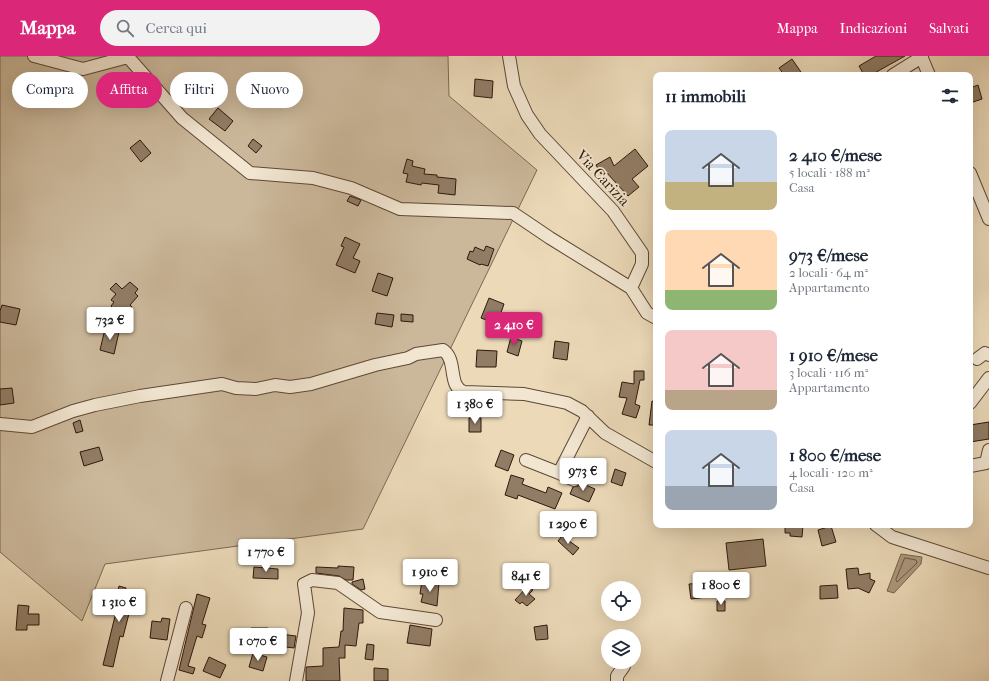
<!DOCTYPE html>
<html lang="it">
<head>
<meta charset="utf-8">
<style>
	:root { --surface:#fff; --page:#f2f2f3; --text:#1f2937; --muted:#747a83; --accent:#db2777 }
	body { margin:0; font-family:"IM FELL French Canon",serif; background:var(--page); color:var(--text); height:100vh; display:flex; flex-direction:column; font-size:15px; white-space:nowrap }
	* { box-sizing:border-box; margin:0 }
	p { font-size:13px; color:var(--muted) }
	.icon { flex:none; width:22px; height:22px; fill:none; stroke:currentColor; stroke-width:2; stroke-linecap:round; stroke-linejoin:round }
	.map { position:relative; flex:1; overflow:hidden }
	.sheet { position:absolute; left:653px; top:16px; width:320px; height:456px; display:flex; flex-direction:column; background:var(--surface); border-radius:8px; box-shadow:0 4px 16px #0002 }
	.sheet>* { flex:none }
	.guide { position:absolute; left:12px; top:16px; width:380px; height:36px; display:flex; gap:8px }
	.controls { position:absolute; left:601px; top:525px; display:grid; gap:8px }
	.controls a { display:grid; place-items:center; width:40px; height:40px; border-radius:50%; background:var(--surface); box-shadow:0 4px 16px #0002; font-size:20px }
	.price { position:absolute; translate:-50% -34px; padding:0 9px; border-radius:4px; background:#fff; color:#222; font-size:13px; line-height:26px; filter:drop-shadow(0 1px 2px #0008) }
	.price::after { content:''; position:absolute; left:50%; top:24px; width:12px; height:9px; margin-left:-6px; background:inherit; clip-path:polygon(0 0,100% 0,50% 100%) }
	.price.selected { background:var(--accent); color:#fff }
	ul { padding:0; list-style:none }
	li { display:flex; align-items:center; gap:12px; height:100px; padding:0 12px }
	li span { display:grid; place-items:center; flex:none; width:112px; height:80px; border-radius:8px; color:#555 }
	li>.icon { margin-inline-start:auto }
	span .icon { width:48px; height:48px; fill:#fffc; stroke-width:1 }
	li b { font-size:17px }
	h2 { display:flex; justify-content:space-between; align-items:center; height:48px; padding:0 12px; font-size:17px }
	.pill { padding:0 14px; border-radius:18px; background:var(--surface); box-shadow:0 4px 16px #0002; font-size:14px; line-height:36px }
	.pill.selected { background:var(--accent); color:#fff }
	header { display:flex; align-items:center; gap:24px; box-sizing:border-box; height:56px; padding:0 20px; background:var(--accent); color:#fff }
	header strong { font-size:19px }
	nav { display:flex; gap:22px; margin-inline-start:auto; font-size:14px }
	.search { width:280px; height:36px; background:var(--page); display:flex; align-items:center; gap:10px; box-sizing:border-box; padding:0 14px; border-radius:22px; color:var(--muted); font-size:15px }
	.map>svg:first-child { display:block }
</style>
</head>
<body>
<header>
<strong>Mappa</strong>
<div class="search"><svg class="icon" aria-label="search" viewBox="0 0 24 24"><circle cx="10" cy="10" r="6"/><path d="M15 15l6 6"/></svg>Cerca qui</div>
<nav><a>Mappa</a><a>Indicazioni</a><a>Salvati</a></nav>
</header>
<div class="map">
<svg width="989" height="625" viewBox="0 0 989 625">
	<rect width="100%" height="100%" fill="#ebd9b8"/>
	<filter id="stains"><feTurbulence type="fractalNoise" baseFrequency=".005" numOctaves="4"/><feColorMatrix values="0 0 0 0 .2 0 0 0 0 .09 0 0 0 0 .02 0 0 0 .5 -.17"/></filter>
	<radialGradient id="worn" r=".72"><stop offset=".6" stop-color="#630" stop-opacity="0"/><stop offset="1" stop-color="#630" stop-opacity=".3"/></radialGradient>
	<!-- green -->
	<path fill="#cbb89b" stroke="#7d6853" d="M0,0H448L449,40L537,114L363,473L105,508L82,565L0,496Z"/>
	<!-- water -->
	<path fill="#ab977d" stroke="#79644f" d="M901,498L922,501L921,508L894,537L887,535Z"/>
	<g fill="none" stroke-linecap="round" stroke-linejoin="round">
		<!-- shore -->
		<path stroke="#6d5844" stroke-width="1" d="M905,502L916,504L917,507L897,526L896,524Z"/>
	</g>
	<!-- building -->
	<path fill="#917c65" stroke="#2f180b" d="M876,0H905L871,19H864L859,10Z
		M792,3L803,19H784L779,12Z
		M475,23L493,25L492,42L474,40Z
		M978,29L982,43L970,47V32Z
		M218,52L233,65L225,75L209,63Z
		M253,83L262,90L256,97L248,90Z
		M140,84L151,97L141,106L130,92Z
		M635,93L648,110L632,123L639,131L628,140L606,116L601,118L596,109L610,101L614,110Z
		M407,103L413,105L412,110L425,113L424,118L437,119V121L456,123L455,139L438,137L439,129L422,127L421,129L406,126L408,118L403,117Z
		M350,140L361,144L358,150L347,145Z
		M345,181L360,188L353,202L360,205L355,217L336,209L344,191L341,190Z
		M486,190L494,193L488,210L481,208L480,209L467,203L470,195L473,196L475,191L484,195Z
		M378,217L393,222L387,240L372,235Z
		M130,226L138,233L135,237L138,240L130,249L132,251L120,265L110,256L113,252L111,250L114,246L111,244L116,238L110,233L116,227L122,233Z
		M489,242L504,248L497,268L481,262Z
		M2,249L20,253L16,269L0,266V255Z
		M377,257L394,259L392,271L375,268Z
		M401,258L413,259V266L401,265Z
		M105,273L119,276L114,298L100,294Z
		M511,281L522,285L518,300L507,296Z
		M555,285L569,287L567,304L553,302Z
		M477,294L497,295L496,311H476Z
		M634,315H644V324H640L635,348L640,350L636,362L622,358L627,342L619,341L622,326L634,328Z
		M12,332L14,347L0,349V333Z
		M652,345L656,346V369H649Z
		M469,362H481V376H469Z
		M80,364L83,375L76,377L73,367Z
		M989,366V383L970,386V369Z
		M99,391L103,404L84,410L80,396Z
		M501,394L514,399L508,415L495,410Z
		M615,413L626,417L622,430L611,426Z
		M511,419L524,423L522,428L546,437L548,431L562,437L555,453L518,439L517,443L505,439Z
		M581,427L595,433L589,446L570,438L573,431L578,430Z
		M785,469H803L802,481L790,480V477H785Z
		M831,470L836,486L822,490L818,474Z
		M562,480L579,492L573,499L558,485Z
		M763,483L766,510L729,514L726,487Z
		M338,510L354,511L353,524H346L339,520L316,517V511L338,512Z
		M254,511L278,513V523L253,522Z
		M858,512L859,519L870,517V523L875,525L869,537L858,532L848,533L846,513Z
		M363,523L365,533L361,534L352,528V526Z
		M422,524L439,527L437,550L421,546L423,538H420Z
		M705,527L707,541L691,543L689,528Z
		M837,529L838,542L820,543V530Z
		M119,530L126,532L125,536L139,539L137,547L132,546L123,581L120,580L113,611L103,609L118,548L115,547Z
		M528,530L533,534L529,538L535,543L527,550L522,546L520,548L515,544Z
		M197,538L210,542L202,568L206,569L202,582L197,580L188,610L195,612L193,618L179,614Z
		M717,545H725V555H717Z
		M18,549L29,550L28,558H39V569H27V574H16Z
		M344,552L363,554V567H359L356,590L345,589V602H339L340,625H306V611L323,610V592L339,591L341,575H343Z
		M162,562L170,563L167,584L150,582L152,565L161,566Z
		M410,569L432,573L430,590L407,587Z
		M547,569L548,583L536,584L534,571Z
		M251,572H268V587H251Z
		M280,578L296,580L294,592L278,590Z
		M367,588L374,589L373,604L365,603Z
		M253,597L267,601L263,615L249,611Z
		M209,601L226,609L220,622L203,615Z
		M374,612L388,613V625H374Z"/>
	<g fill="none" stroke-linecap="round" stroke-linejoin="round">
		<!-- minor casing -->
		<g stroke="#5e4836" stroke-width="14">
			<path id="minor" d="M34,0L83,13L128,1L182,62L250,117L313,122L351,132L400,153L513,157L550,182L631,232
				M509,0L514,30L527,59L540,78L613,155L642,197V208L631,232L647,257L656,262
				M921,0L929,19
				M893,19L922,1
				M970,117L989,163
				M977,303L985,297L989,299
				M970,347L989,322
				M0,368L32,371L73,355L95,349L140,340L222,328L236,332L256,333L275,329L290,331L311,328L375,309L408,302L416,298L443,294C458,304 447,330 464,336L524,338L567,347L582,355L605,377L656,406
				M526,404L559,417L588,360
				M970,410L986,407L989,394
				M559,417L574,424
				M876,469L892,481L989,512
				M167,625L186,552
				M296,625L308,557L304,528L312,524L338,527L380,556L436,564
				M617,625V620L624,610"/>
		</g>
		<!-- minor -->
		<use href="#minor" stroke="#f2e6d1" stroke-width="12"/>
	</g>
	<g text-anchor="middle" stroke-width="3.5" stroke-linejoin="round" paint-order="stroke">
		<!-- street labels -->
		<g font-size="15" fill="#2f180b" stroke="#f2e6d1">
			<text transform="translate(603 122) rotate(47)" y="5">Via Carizia</text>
		</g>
	</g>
	<rect width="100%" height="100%" filter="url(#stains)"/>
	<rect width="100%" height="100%" fill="url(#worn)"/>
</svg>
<div class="controls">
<a><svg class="icon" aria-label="locate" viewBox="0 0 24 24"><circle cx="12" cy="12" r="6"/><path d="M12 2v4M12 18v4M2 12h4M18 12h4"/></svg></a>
<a><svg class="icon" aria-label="layers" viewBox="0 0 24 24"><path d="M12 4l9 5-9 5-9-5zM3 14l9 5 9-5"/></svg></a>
</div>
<b class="price" style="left:110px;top:285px">732 €</b>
<b class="price selected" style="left:514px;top:290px">2 410 €</b>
<b class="price" style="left:475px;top:369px">1 380 €</b>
<b class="price" style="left:583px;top:436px">973 €</b>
<b class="price" style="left:568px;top:489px">1 290 €</b>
<b class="price" style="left:266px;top:517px">1 770 €</b>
<b class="price" style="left:430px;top:537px">1 910 €</b>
<b class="price" style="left:526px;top:541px">841 €</b>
<b class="price" style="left:721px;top:550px">1 800 €</b>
<b class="price" style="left:119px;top:567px">1 310 €</b>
<b class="price" style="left:258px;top:606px">1 070 €</b>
<div class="guide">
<a class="pill">Compra</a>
<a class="pill selected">Affitta</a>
<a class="pill">Filtri</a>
<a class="pill">Nuovo</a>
</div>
<section class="sheet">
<h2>11 immobili<svg class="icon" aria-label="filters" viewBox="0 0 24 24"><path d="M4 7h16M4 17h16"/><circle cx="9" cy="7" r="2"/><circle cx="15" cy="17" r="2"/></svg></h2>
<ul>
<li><span style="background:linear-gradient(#c9d6e8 65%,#c2b280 0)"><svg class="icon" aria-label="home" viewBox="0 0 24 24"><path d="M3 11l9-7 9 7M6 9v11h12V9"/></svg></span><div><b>2 410 €/mese</b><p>5 locali · 188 m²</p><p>Casa</p></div></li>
<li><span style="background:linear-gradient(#ffd9b3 75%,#8fb573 0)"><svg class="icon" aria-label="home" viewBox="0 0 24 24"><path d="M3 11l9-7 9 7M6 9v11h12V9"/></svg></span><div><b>973 €/mese</b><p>2 locali · 64 m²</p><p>Appartamento</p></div></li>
<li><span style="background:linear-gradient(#f6c9c9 75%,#b9a48a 0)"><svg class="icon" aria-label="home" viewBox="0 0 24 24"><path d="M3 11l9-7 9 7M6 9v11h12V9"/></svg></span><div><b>1 910 €/mese</b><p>3 locali · 116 m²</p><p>Appartamento</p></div></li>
<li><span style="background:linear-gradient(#c9d6e8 70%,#9aa5b1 0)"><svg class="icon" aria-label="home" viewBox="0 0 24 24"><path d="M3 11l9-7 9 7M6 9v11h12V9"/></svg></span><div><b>1 800 €/mese</b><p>4 locali · 120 m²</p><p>Casa</p></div></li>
</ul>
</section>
</div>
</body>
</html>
